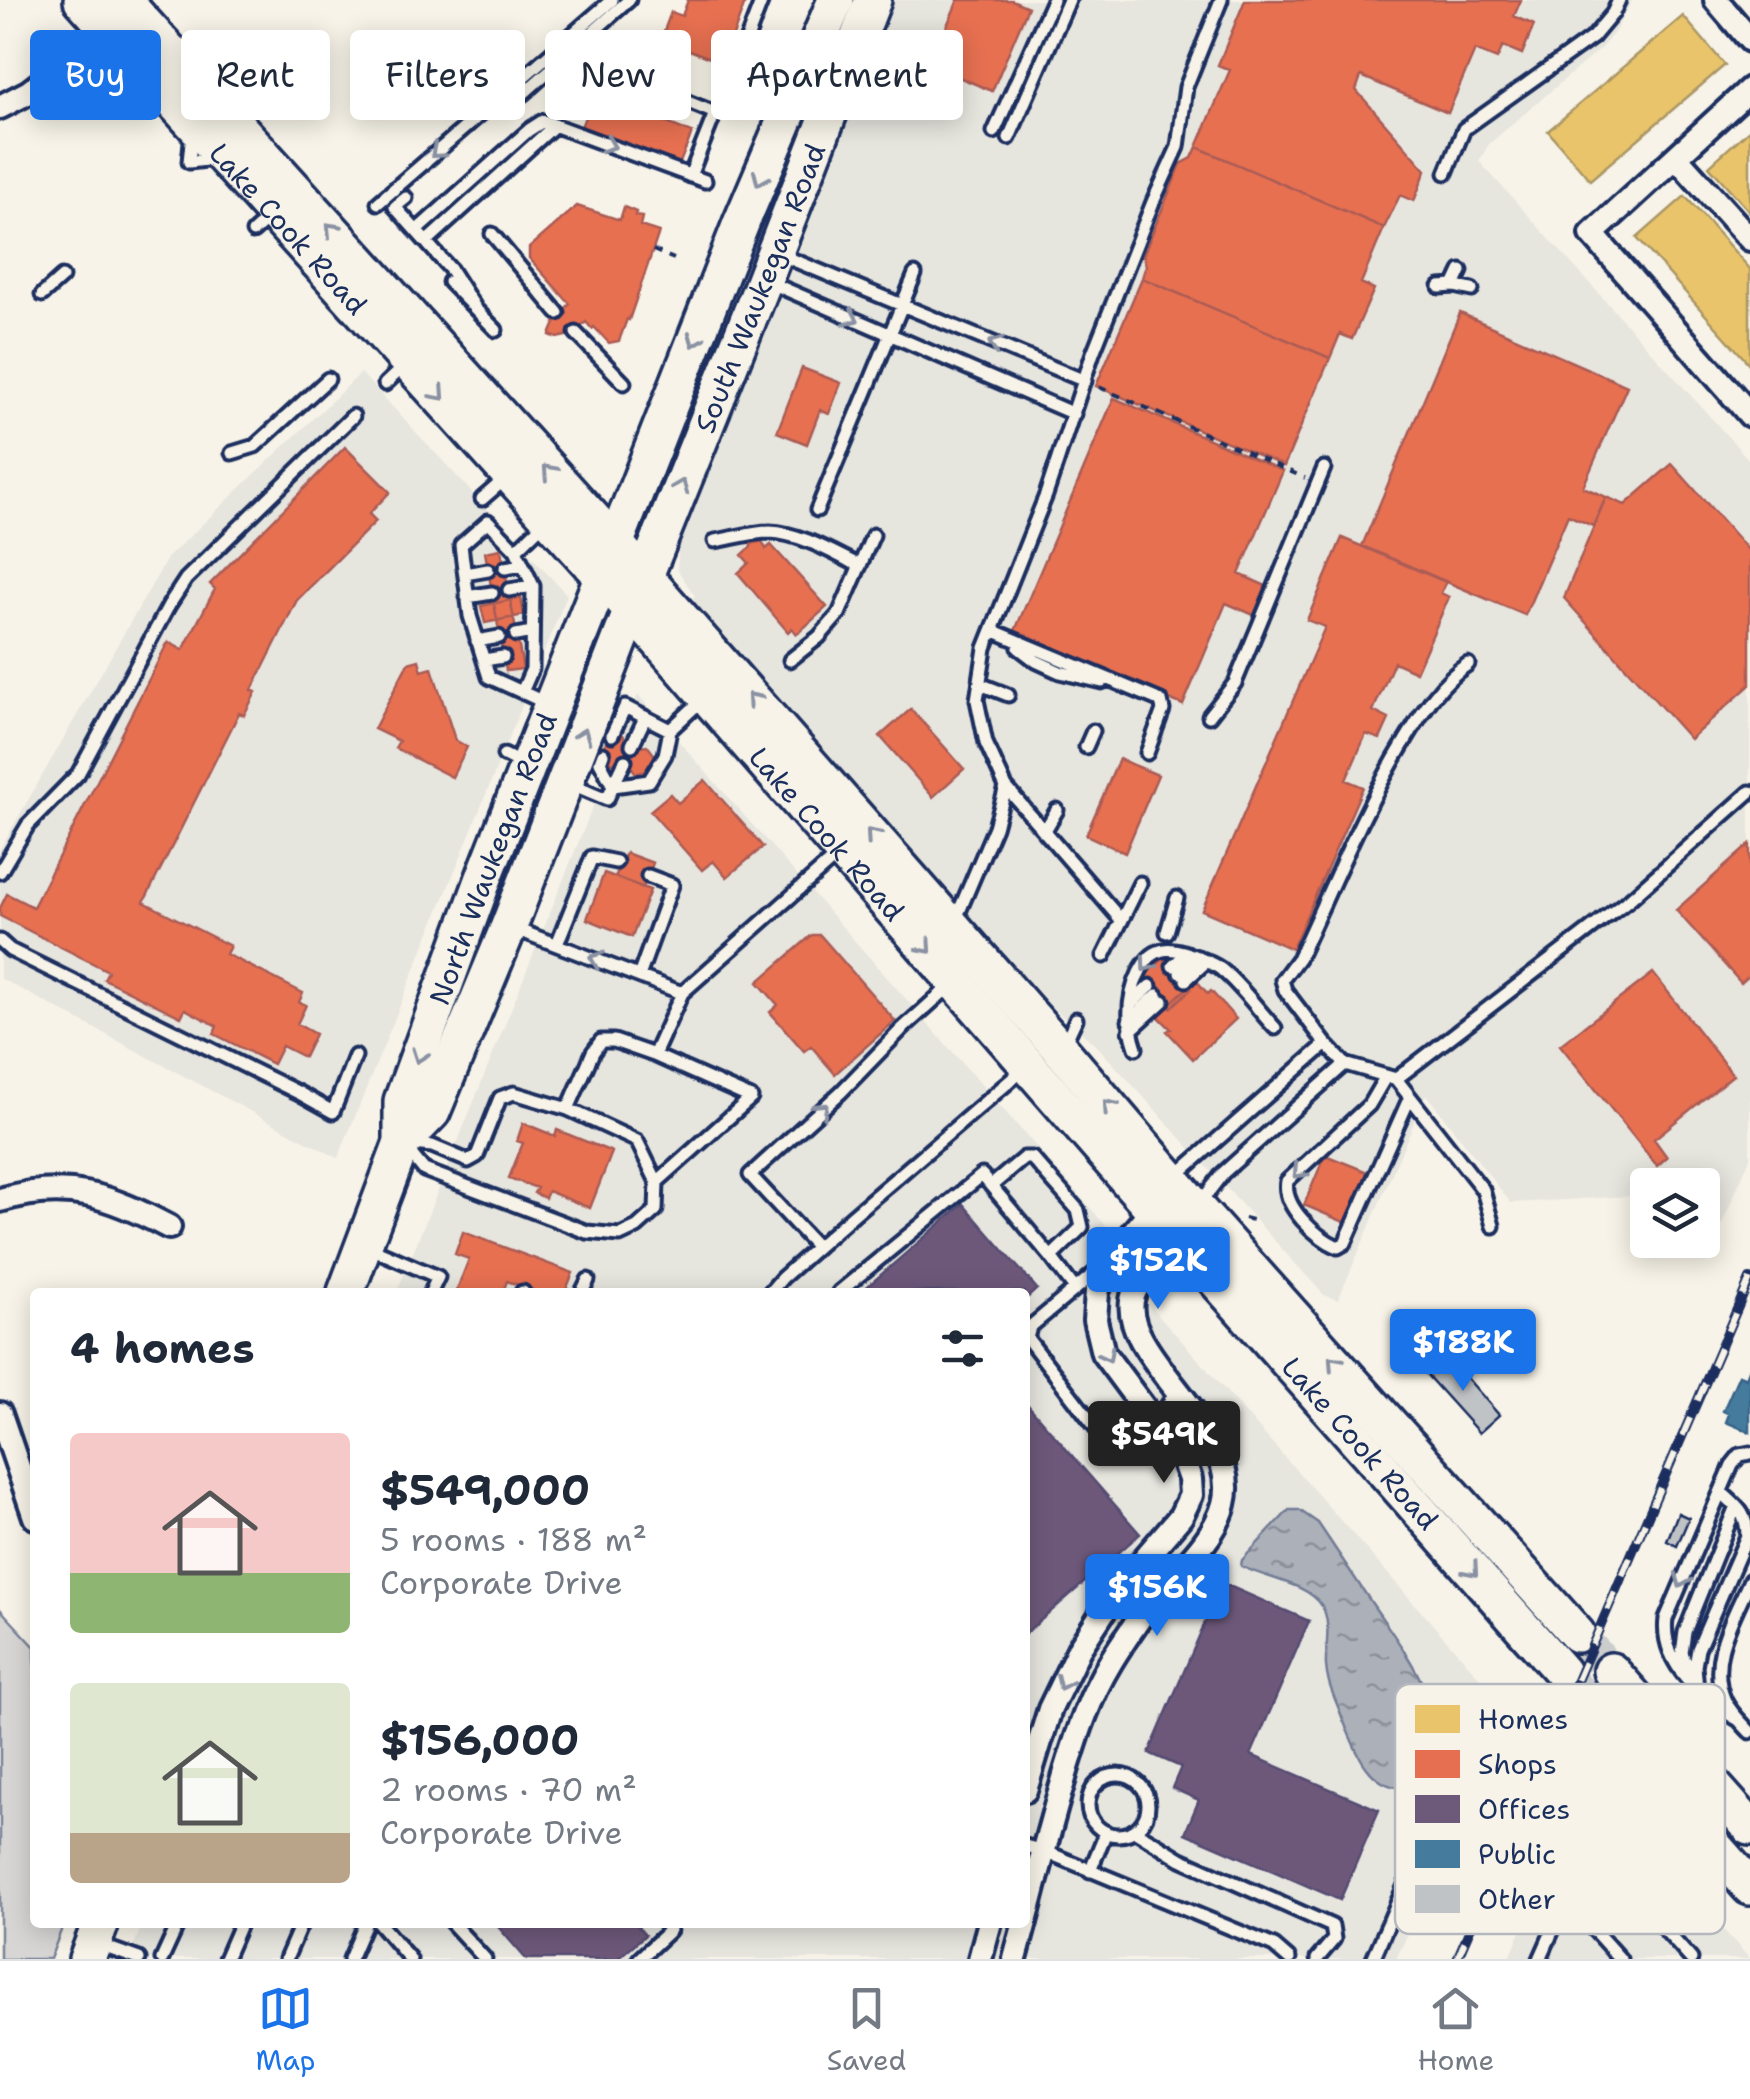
<!DOCTYPE html>
<html lang="en">
<head>
<meta charset="utf-8">
<style>
	:root { --surface:#fff; --page:#f6f6f7; --text:#1f2937; --muted:#747a83; --line:#e0e1e3; --accent:#1a73e8 }
	body { margin:0; font-family:"Shantell Sans",sans-serif; background:var(--page); color:var(--text); height:100vh; display:flex; flex-direction:column; font-size:38px; white-space:nowrap }
	* { box-sizing:border-box; margin:0 }
	p { font-size:32px; color:var(--muted) }
	.icon { flex:none; width:55px; height:55px; fill:none; stroke:currentColor; stroke-width:2; stroke-linecap:round; stroke-linejoin:round }
	.map { position:relative; flex:1; overflow:hidden }
	.panel { position:absolute; left:30px; top:1288px; width:1000px; height:640px; display:flex; flex-direction:column; background:var(--surface); border-radius:10px; box-shadow:0 5px 25px #0003 }
	.panel>* { flex:none }
	.top-card { position:absolute; left:30px; top:30px; width:1000px; height:90px; display:flex; gap:20px }
	.controls { position:absolute; left:1630px; top:1168px; display:grid; gap:20px }
	.controls a { display:grid; place-items:center; width:90px; height:90px; border-radius:10px; background:var(--surface); box-shadow:0 5px 25px #0003; font-size:50px }
	.price { position:absolute; translate:-50% -85px; padding:0 22px; border-radius:10px; background:var(--accent); color:#fff; font-size:32px; line-height:65px; filter:drop-shadow(0 2px 5px #0008) }
	.price::after { content:''; position:absolute; left:50%; top:60px; width:30px; height:22px; margin-left:-15px; background:inherit; clip-path:polygon(0 0,100% 0,50% 100%) }
	.price.selected { background:#222; color:#fff }
	ul { padding:0; list-style:none }
	li { display:flex; align-items:center; gap:30px; height:250px; padding:0 40px }
	li span { display:grid; place-items:center; flex:none; width:280px; height:200px; border-radius:10px; color:#555 }
	li>.icon { margin-inline-start:auto }
	span .icon { width:120px; height:120px; fill:#fffc; stroke-width:1 }
	li b { font-size:42px }
	h2 { display:flex; justify-content:space-between; align-items:center; height:120px; padding:0 40px; font-size:42px }
	.tag { padding:0 35px; border-radius:10px; background:var(--surface); box-shadow:0 5px 25px #0003; font-size:35px; line-height:90px }
	.tag.selected { background:var(--accent); color:#fff }
	.dock { display:flex; justify-content:space-around; align-items:center; height:140px; border-top:2px solid var(--line); background:var(--surface); font-size:28px; color:var(--muted) }
	.dock a { display:grid; justify-items:center; gap:5px }
	.dock .selected { color:var(--accent) }
	.map>svg:first-child { display:block }
</style>
</head>
<body>
<div class="map">
<svg width="1750" height="1959" viewBox="0 0 1750 1959">
	<defs>
		<pattern id="water-ripples" width="26" height="14" patternUnits="userSpaceOnUse" patternTransform="scale(2.5)"><rect width="26" height="14" fill="#acb0b9"/><path d="M2 4q2-2 4 0t4 0M15 11q2-2 4 0t4 0" fill="none" stroke="#8b909a"/></pattern>
	</defs>
	<rect width="100%" height="100%" fill="#f7f3e8"/>
	<filter id="ink" filterUnits="userSpaceOnUse"><feTurbulence type="fractalNoise" baseFrequency=".01" numOctaves="2"/><feDisplacementMap in="SourceGraphic" scale="20" xChannelSelector="R" yChannelSelector="G"/><feConvolveMatrix kernelMatrix="1 2 1 2 8 2 1 2 1" color-interpolation-filters="sRGB"/></filter>
	<g filter="url(#ink)">
		<!-- built -->
		<path fill="#e6e5de" d="M891,0H1632L1614,33L1601,48L1489,144L1479,161L1750,461V1158L1720,1228L1703,1216L1702,1185H1648L1647,1195L1511,1203L1426,1094L1338,1300L1324,1295L1098,1047L1052,1007L690,601L695,596L677,569L679,544L769,312L802,244L803,227Z
			M361,373L567,595L338,1158L0,978V849L168,557Z
			M638,695L1106,1226L1101,1250L1512,1714L1396,1959H128L143,1922H1025V1292H397Z
			M1587,1779L1750,1959H1509Z"/>
		<!-- green -->
		<path fill="#d7d6d4" stroke="#798299" stroke-width="2.5" d="M0,1609L35,1647V1922L64,1923L50,1959H0Z"/>
		<!-- water -->
		<path fill="url(#water-ripples)" stroke="#727c95" stroke-width="2.5" d="M1289,1510H1299L1318,1523C1336,1550 1355,1578 1373,1605C1402,1648 1452,1709 1429,1763C1424,1776 1417,1786 1403,1787C1367,1789 1353,1743 1342,1717C1336,1700 1327,1684 1326,1666C1325,1647 1332,1624 1322,1606C1308,1583 1263,1578 1241,1566L1242,1560Z"/>
		<!-- homes -->
		<path fill="#e9c46a" stroke="#ab9766" stroke-width="2.5" d="M1683,16L1725,65L1590,180L1548,131Z
			M1750,129V212L1709,166Z
			M1685,196L1750,269V365L1637,238Z"/>
		<!-- shops -->
		<path fill="#e76f51" stroke="#aa5c55" stroke-width="2.5" d="M688,0H746L723,63L661,39L671,12L682,16Z
			M958,0H1012L1028,7L992,91L930,65Z
			M1245,0H1521L1514,16L1534,25L1522,54L1503,46L1497,59L1475,50L1448,113L1361,76L1356,90L1426,170L1414,201L1400,195L1384,228L1197,147L1230,70L1218,65Z
			M594,94L692,133L679,165L635,148L634,150L625,147L627,144L581,127Z
			M1197,147L1384,228L1361,283L1374,289L1352,339L1340,334L1330,358L1142,278L1146,265L1143,255L1181,164L1192,158Z
			M577,206L620,220L624,207L636,212L635,216L642,217L640,226L659,232L629,320L627,319L619,341L609,343L594,327L592,329L586,322L570,335L557,338L550,335L558,316L570,304L529,258V248Z
			M1142,278L1330,358L1284,466L1096,386Z
			M1460,313L1627,386L1583,487L1606,497L1593,526L1568,515L1525,615L1362,546Z
			M802,368L841,383L829,414L820,410L807,444L777,432Z
			M1114,398L1283,471L1239,574L1266,586L1254,615L1226,603L1183,705L1014,633Z
			M345,447L390,492L369,514L376,521L297,600L252,690L256,692L244,715L239,713L144,902L230,946L226,954L303,993L299,1002L306,1005L297,1024L315,1034L304,1057L282,1046L273,1064L214,1034L217,1026L185,1009L181,1017L104,979L108,971L0,916V908L7,894L33,907L168,642L183,650L215,589L210,584Z
			M1672,464L1750,552V685L1690,739L1564,598L1606,497L1625,505Z
			M1342,538L1446,582L1441,593L1449,597L1416,672L1394,662L1373,711L1389,719L1380,739L1366,734L1346,780L1363,787L1292,949L1202,910L1325,627L1307,620Z
			M762,541L766,549L771,545L827,607L797,634L792,628L788,632L738,573L749,563L742,555L751,547V544Z
			M501,549L523,669L506,671L485,552Z
			M521,598L524,615L485,623L481,606Z
			M419,660L422,671L432,668L455,740L467,747L452,777L395,748L399,741L374,729L408,663Z
			M911,709L964,769L933,797L880,736Z
			M623,735L632,747L647,745L656,757L651,771L636,773L626,761L612,763L602,751L608,737Z
			M1119,759L1158,775L1125,853L1086,835Z
			M705,780L763,847L727,877L713,861L702,870L650,811L670,794L678,803Z
			M1750,844V975L1741,983L1676,910Z
			M626,853L653,863L643,888L615,877Z
			M604,873L650,890L632,937L587,919Z
			M812,935H820L895,1021L835,1074L811,1046L804,1051L770,1012L778,1005L758,982Z
			M1164,958L1191,989L1171,1008L1144,976Z
			M1653,973L1733,1075L1654,1139L1667,1157L1657,1166L1560,1045Z
			M1196,980L1208,994L1211,991L1236,1019L1193,1059L1167,1031L1171,1029L1157,1015Z
			M523,1123L555,1136L557,1130L612,1152L590,1208L548,1191L545,1198L534,1193L537,1188L509,1178L523,1143L517,1141Z
			M1325,1155L1370,1173L1349,1224L1304,1205Z
			M463,1232L573,1273L565,1292H538L507,1281L503,1292H456L469,1259L455,1254Z"/>
		<!-- offices -->
		<path fill="#6d597a" stroke="#544c72" stroke-width="2.5" d="M963,1204L1037,1289L1025,1300V1292H861Z
			M1028,1405L1140,1534L1025,1634V1407Z
			M1222,1583L1309,1621L1251,1755L1379,1810L1340,1900L1185,1833L1199,1800L1172,1788L1181,1767L1149,1753Z
			M494,1922H634L645,1935L617,1959H526Z"/>
		<!-- public -->
		<path fill="#457b9d" stroke="#38648a" stroke-width="2.5" d="M1750,1368V1432L1726,1422L1729,1414L1723,1411L1739,1375L1746,1378Z"/>
		<!-- building -->
		<path fill="#c0c3c5" stroke="#1b2f5e" stroke-width="2.5" d="M1447,1355L1499,1415L1479,1433L1426,1374Z
			M1678,1513L1689,1518L1677,1546L1667,1541Z"/>
		<g fill="none" stroke-linecap="round" stroke-linejoin="round">
			<!-- primary-tunnel -->
			<path stroke="#cbcccc" stroke-width="35" stroke-dasharray="35 18" stroke-linecap="butt" d="M1577,1634L1611,1671
				M1562,1672L1594,1710"/>
			<!-- lane casing -->
			<g stroke="#1b2f5e" stroke-width="19">
				<path id="lane" d="M567,39L612,0
					M523,94L629,0
					M683,100L715,113
					M192,132L189,162L215,159
					M994,132L1053,0
					M1009,138L1069,0
					M1446,173L1464,129L1593,37L1613,13L1619,0
					M690,176L715,113L723,101L762,0
					M406,198L395,207L451,270L474,306
					M378,203L567,39L595,51
					M416,231L529,130L543,121L705,181
					M253,232L272,215
					M492,234L558,313
					M426,242L555,125
					M784,249L791,259L1085,381
					M449,282L496,330
					M1454,286L1461,271
					M1440,287L1454,286L1472,290
					M766,288L778,286L1074,414
					M42,295L62,277
					M576,333L624,383
					M385,384L404,366
					M232,453L255,446L328,379
					M482,499L505,479
					M817,510L915,274
					M545,522L516,550L488,521L461,545L470,616L489,677L548,704
					M715,541C733,538 752,532 770,532C800,533 833,553 860,566
					M516,550L533,586L532,669L522,692
					M505,568L523,565
					M465,574L488,570
					M509,590L533,586
					M467,597L492,593
					M994,631L1161,701L1163,710L1147,753
					M516,635L532,632
					M477,641L499,637
					M1019,648L1036,661L1060,672L1102,682
					M484,660L503,657
					M790,660L819,637L839,614L873,535
					M1468,664C1440,682 1422,713 1405,741C1363,810 1333,885 1299,957L1282,980L1285,990L1326,1044L1345,1064L1396,1079L1631,898L1750,792
					M980,684L1008,695
					M1209,716L1235,683L1324,468
					M612,735L625,707L670,730
					M632,745L645,718
					M1086,747L1093,731
					M603,754L600,762L613,786
					M504,755L524,765
					M569,783L607,799L613,786L649,781L665,755L670,730L702,700
					M613,786L625,761
					M1006,787L1121,920
					M1044,832L1057,810
					M0,872L28,825L78,774L169,605L186,579L353,416
					M955,921L995,827L1006,787L986,743L977,700L985,648L1046,495L1093,353L1153,202L1178,147L1186,87L1221,0
					M513,928L682,993
					M1167,932L1177,898
					M0,941L10,950L299,1093L333,1112L355,1056
					M557,944L592,857L616,862
					M1104,956L1140,883
					M1173,966L1187,953
					M1180,973L1198,957
					M639,976L672,885L648,876
					M1186,980L1207,961
					M1130,1005L1150,986
					M1129,1021L1157,995
					M1130,1031L1163,1001
					M1063,1047L1076,1019
					M1136,1048C1127,1022 1127,998 1139,973C1154,941 1176,947 1203,960C1210,963 1218,966 1223,971C1242,987 1258,1010 1275,1028
					M654,1055L751,1098L657,1182
					M1386,1076L1369,1105L1287,1181C1282,1207 1316,1237 1338,1247L1345,1243L1410,1097
					M1396,1079L1483,1190L1493,1226
					M514,1093L568,1109L637,1141L657,1182L656,1210L637,1227L620,1235L587,1232L424,1170L402,1143L432,1146L468,1161L477,1156L500,1098Z
					M568,1109L593,1052L601,1041H614L654,1055L682,993L839,854
					M1175,1177L1326,1044
					M991,1186L1024,1158H1032L1078,1210L1082,1227L1051,1257
					M1200,1203L1223,1173L1345,1064
					M366,1246L438,1277L431,1292
					M817,1247L750,1175L841,1092L902,1029L952,984
					M1103,1266L1030,1327L1027,1338L1097,1429L1116,1439H1131L1156,1423L1177,1390
					M522,1292H523
					M582,1292L588,1280
					M770,1292L782,1278L852,1216L1025,1068
					M839,1292L982,1175L1051,1257L1075,1289
					M1750,1580C1734,1617 1706,1660 1725,1701C1731,1713 1742,1723 1750,1732
					M1691,1675L1682,1653L1685,1632L1736,1506
					M1697,1689L1695,1666L1698,1649L1747,1536C1747,1512 1737,1507 1721,1492
					M1739,1720C1704,1700 1660,1664 1666,1619L1732,1465L1740,1455L1750,1453
					M1088 1805a30 30 0 1 1 60 0a30 30 0 1 1-60 0Z
					M1134,1830L1181,1859L1332,1926L1334,1939L1317,1959
					M1025,1846L1044,1851L1274,1946L1289,1959
					M1090,1871L1106,1832
					M1566,1899L1620,1959
					M378,1922L410,1959
					M451,1922L485,1959
					M97,1944L139,1959
					M162,1959L179,1922
					M225,1959L241,1922
					M286,1959L302,1922
					M350,1959L366,1922
					M639,1959L670,1930L663,1922
					M1373,1959L1471,1733
					M1540,1959L1590,1846L1691,1959"/>
			</g>
			<!-- street casing -->
			<g stroke="#1b2f5e" stroke-width="30">
				<path id="street" d="M1716,0L1750,40
					M1750,89L1592,234L1750,415
					M0,107L29,92L118,23
					M1677,158L1750,239
					M0,1200C67,1180 110,1196 169,1227
					M0,1414L35,1517
					M1025,1790L1050,1709L1079,1649L1116,1592L1181,1516L1191,1495L1190,1479L1184,1462L1103,1353L1095,1320L1097,1292L1110,1260L1153,1208
					M1025,1922C1038,1871 1052,1819 1067,1768C1078,1732 1090,1696 1110,1663C1120,1646 1132,1629 1143,1613C1168,1580 1214,1544 1224,1504C1244,1429 1116,1354 1133,1296C1137,1281 1166,1249 1176,1235
					M980,1959L990,1922
					M1015,1959L1025,1922"/>
			</g>
			<!-- primary casing -->
			<g stroke="#1b2f5e" stroke-width="42">
				<g id="primary">
					<path id="s1" d="M82,0L632,610L1133,1186L1562,1672"/>
					<path d="M123,0L615,543L1061,1050L1196,1208L1577,1634"/>
					<path id="s2" d="M402,1143L432,1112L509,926L645,576L761,288L873,0"/>
					<path id="s3" d="M346,1292L402,1143V1101L485,875L742,221L836,0"/>
					<path d="M1611,1671L1750,1827"/>
					<path d="M1594,1710L1750,1887"/>
					<path d="M87,1959L101,1922"/>
				</g>
			</g>
			<!-- path -->
			<path stroke="#1b2f5e" stroke-width="4" stroke-dasharray="8 8" stroke-linecap="butt" d="M653,250L674,259
				M1099,387L1305,478
				M1244,1218L1252,1220
				M1577,1733L1569,1753L1568,1796L1585,1833"/>
			<!-- lane -->
			<use href="#lane" stroke="#f7f3e8" stroke-width="11"/>
			<!-- street -->
			<use href="#street" stroke="#f7f3e8" stroke-width="22"/>
			<!-- primary -->
			<use href="#primary" stroke="#f7f3e8" stroke-width="35"/>
			<!-- rail casing -->
			<g stroke="#1b2f5e" stroke-width="10">
				<path id="rail" d="M1457,1959L1750,1279"/>
			</g>
			<!-- rail -->
			<use href="#rail" stroke="#f7f3e8" stroke-width="6" stroke-dasharray="19" stroke-linecap="butt"/>
		</g>
		<!-- one-way arrows -->
		<defs><path id="oneway-chevron" d="M-2-3.5L2.5 0L-2 3.5" fill="none" stroke-width="1.6" stroke-linecap="round" stroke-linejoin="round" transform="scale(2.5)"/></defs>
		<g stroke="#8991a3">
			<use href="#oneway-chevron" transform="translate(609 145) rotate(21)"/>
			<use href="#oneway-chevron" transform="translate(437 152) rotate(139)"/>
			<use href="#oneway-chevron" transform="translate(760 179) rotate(113)"/>
			<use href="#oneway-chevron" transform="translate(332 229) rotate(-133)"/>
			<use href="#oneway-chevron" transform="translate(852 318) rotate(24)"/>
			<use href="#oneway-chevron" transform="translate(695 340) rotate(112)"/>
			<use href="#oneway-chevron" transform="translate(995 344) rotate(-158)"/>
			<use href="#oneway-chevron" transform="translate(439 394) rotate(48)"/>
			<use href="#oneway-chevron" transform="translate(549 471) rotate(-132)"/>
			<use href="#oneway-chevron" transform="translate(681 486) rotate(-68)"/>
			<use href="#oneway-chevron" transform="translate(753 699) rotate(-131)"/>
			<use href="#oneway-chevron" transform="translate(583 735) rotate(-69)"/>
			<use href="#oneway-chevron" transform="translate(872 835) rotate(-131)"/>
			<use href="#oneway-chevron" transform="translate(926 947) rotate(49)"/>
			<use href="#oneway-chevron" transform="translate(596 959) rotate(-159)"/>
			<use href="#oneway-chevron" transform="translate(1147 965) rotate(126)"/>
			<use href="#oneway-chevron" transform="translate(419 1056) rotate(110)"/>
			<use href="#oneway-chevron" transform="translate(1109 1106) rotate(-131)"/>
			<use href="#oneway-chevron" transform="translate(822 1109) rotate(-43)"/>
			<use href="#oneway-chevron" transform="translate(1299 1172) rotate(134)"/>
			<use href="#oneway-chevron" transform="translate(1107 1355) rotate(62)"/>
			<use href="#oneway-chevron" transform="translate(1334 1362) rotate(-132)"/>
			<use href="#oneway-chevron" transform="translate(1472 1570) rotate(49)"/>
			<use href="#oneway-chevron" transform="translate(1682 1581) rotate(113)"/>
			<use href="#oneway-chevron" transform="translate(1063 1683) rotate(115)"/>
		</g>
	</g>
	<g text-anchor="middle" stroke-width="10" stroke-linejoin="round" paint-order="stroke">
		<!-- street labels -->
		<g font-size="28" fill="#1b2f5e" stroke="#f7f3e8">
			<text dy="10" stroke="none"><textPath href="#s1" startOffset="308">Lake Cook Road</textPath></text>
			<text dy="10" stroke="none"><textPath href="#s2" startOffset="930">South Waukegan Road</textPath></text>
			<text dy="10" stroke="none"><textPath href="#s1" startOffset="1118">Lake Cook Road</textPath></text>
			<text dy="10" stroke="none"><textPath href="#s3" startOffset="460">North Waukegan Road</textPath></text>
			<text dy="10" stroke="none"><textPath href="#s1" startOffset="1928">Lake Cook Road</textPath></text>
		</g>
	</g>
	<!-- legend -->
	<rect x="1395" y="1684" width="330" height="250" rx="15" fill="#f7f3e8" stroke="#b5b8bf" stroke-width="2.5"/>
	<rect x="1415" y="1705" width="45" height="28" fill="#e9c46a"/>
	<rect x="1415" y="1750" width="45" height="28" fill="#e76f51"/>
	<rect x="1415" y="1795" width="45" height="28" fill="#6d597a"/>
	<rect x="1415" y="1840" width="45" height="28" fill="#457b9d"/>
	<rect x="1415" y="1885" width="45" height="28" fill="#c0c3c5"/>
	<g font-size="28" fill="#1b2f5e">
		<text x="1478" y="1729">Homes</text>
		<text x="1478" y="1774">Shops</text>
		<text x="1478" y="1819">Offices</text>
		<text x="1478" y="1864">Public</text>
		<text x="1478" y="1909">Other</text>
	</g>
</svg>
<div class="controls">
<a><svg class="icon" aria-label="layers" viewBox="0 0 24 24"><path d="M12 4l9 5-9 5-9-5zM3 14l9 5 9-5"/></svg></a>
</div>
<b class="price" style="left:1158px;top:1312px">$152K</b>
<b class="price" style="left:1463px;top:1394px">$188K</b>
<b class="price selected" style="left:1164px;top:1486px">$549K</b>
<b class="price" style="left:1157px;top:1639px">$156K</b>
<div class="top-card">
<a class="tag selected">Buy</a>
<a class="tag">Rent</a>
<a class="tag">Filters</a>
<a class="tag">New</a>
<a class="tag">Apartment</a>
</div>
<section class="panel">
<h2>4 homes<svg class="icon" aria-label="filters" viewBox="0 0 24 24"><path d="M4 7h16M4 17h16"/><circle cx="9" cy="7" r="2"/><circle cx="15" cy="17" r="2"/></svg></h2>
<ul>
<li><span style="background:linear-gradient(#f6c9c9 70%,#8fb573 0)"><svg class="icon" aria-label="home" viewBox="0 0 24 24"><path d="M3 11l9-7 9 7M6 9v11h12V9"/></svg></span><div><b>$549,000</b><p>5 rooms · 188 m²</p><p>Corporate Drive</p></div></li>
<li><span style="background:linear-gradient(#dfe7d0 75%,#b9a48a 0)"><svg class="icon" aria-label="home" viewBox="0 0 24 24"><path d="M3 11l9-7 9 7M6 9v11h12V9"/></svg></span><div><b>$156,000</b><p>2 rooms · 70 m²</p><p>Corporate Drive</p></div></li>
</ul>
</section>
</div>
<nav class="dock">
<a class="selected"><svg class="icon" aria-label="map" viewBox="0 0 24 24"><path d="M3 6l6-2 6 2 6-2v14l-6 2-6-2-6 2zM9 4v14M15 6v14"/></svg>Map</a>
<a><svg class="icon" aria-label="saved" viewBox="0 0 24 24"><path d="M7 4h10v16l-5-4-5 4z"/></svg>Saved</a>
<a><svg class="icon" aria-label="home" viewBox="0 0 24 24"><path d="M3 11l9-7 9 7M6 9v11h12V9"/></svg>Home</a>
</nav>
</body>
</html>
